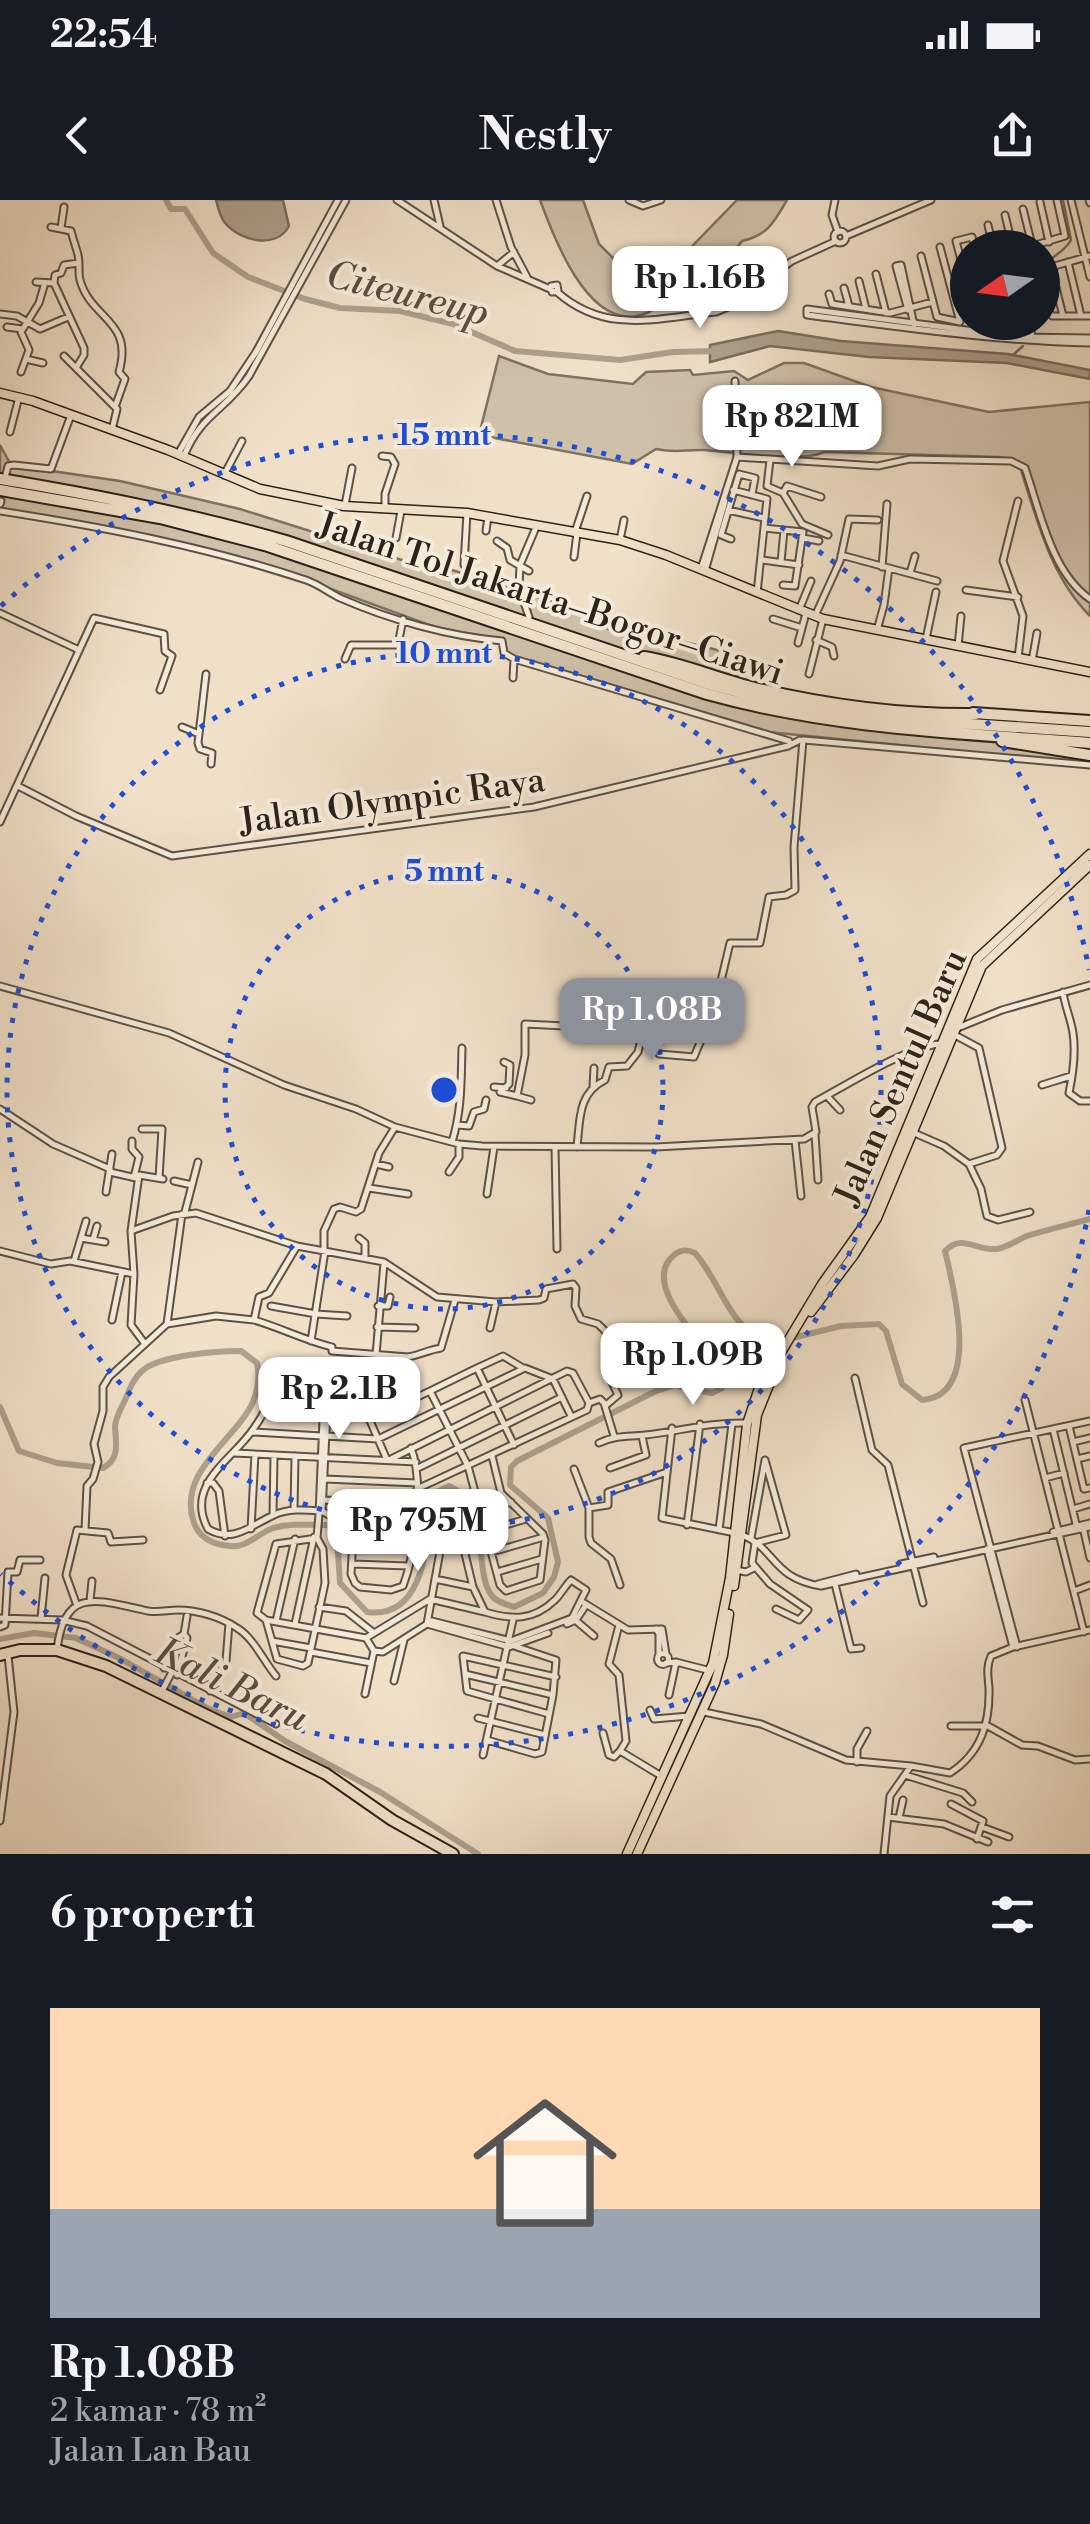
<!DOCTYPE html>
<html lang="id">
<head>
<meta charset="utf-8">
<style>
	:root { --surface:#171b24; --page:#20242c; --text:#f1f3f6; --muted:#9ea1a6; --accent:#8c9099 }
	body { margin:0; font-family:"Libre Bodoni",serif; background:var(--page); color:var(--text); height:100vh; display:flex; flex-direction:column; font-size:38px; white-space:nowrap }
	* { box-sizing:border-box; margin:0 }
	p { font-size:32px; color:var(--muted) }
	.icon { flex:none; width:55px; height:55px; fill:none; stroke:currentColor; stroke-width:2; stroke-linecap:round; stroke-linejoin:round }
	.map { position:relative; height:1654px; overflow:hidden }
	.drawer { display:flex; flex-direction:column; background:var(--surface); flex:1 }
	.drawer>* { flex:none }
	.needle { width:65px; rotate:256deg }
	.tools { position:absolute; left:950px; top:30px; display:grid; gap:20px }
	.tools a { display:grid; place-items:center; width:110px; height:110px; border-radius:50%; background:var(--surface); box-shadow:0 10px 40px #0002; font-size:50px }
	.price { position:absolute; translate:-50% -85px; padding:0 22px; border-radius:20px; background:#fff; color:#222; font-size:32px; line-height:65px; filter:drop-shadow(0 2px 5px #0008) }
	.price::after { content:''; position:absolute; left:50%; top:60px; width:30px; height:22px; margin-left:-15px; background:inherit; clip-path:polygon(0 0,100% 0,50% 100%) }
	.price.on { background:var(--accent); color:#fff }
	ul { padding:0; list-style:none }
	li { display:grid; align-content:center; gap:20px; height:530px; padding:0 50px }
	li span { display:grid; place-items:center; height:310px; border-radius:0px; color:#555 }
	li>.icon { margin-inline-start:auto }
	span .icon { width:180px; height:180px; fill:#fffc; stroke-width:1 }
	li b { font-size:42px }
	h2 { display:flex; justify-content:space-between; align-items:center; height:120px; padding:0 50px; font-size:42px }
	.status { display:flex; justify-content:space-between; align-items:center; height:70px; padding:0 50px; background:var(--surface); direction:ltr }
	.status svg { height:28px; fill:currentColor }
	header { display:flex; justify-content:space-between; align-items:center; height:130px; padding:0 50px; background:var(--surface); font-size:45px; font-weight:700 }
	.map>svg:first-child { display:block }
</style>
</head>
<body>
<div class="status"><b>22:54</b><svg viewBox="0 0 49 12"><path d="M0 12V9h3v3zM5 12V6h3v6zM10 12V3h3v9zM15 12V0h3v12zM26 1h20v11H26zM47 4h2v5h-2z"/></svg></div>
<header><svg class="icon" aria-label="back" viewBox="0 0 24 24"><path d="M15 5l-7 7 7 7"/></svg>Nestly<svg class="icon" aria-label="share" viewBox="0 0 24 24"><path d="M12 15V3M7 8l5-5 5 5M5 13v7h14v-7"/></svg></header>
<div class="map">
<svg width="1090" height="1654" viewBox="0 0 1090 1654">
	<rect width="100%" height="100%" fill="#f0e0c8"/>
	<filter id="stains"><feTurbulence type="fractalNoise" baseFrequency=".002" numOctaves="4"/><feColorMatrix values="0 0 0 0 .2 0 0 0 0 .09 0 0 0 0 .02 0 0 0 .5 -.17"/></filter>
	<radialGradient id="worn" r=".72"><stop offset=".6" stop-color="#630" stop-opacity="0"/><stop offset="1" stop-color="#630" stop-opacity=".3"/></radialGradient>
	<!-- green -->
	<path fill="#cfc0aa" stroke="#7e7262" stroke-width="2.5" d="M540,0H583L599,44L614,59H636L671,68L737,0H787C774,22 768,35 742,41C727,63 703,74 681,88C666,98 656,113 636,116C586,124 554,38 540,0Z
		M499,156L548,174L633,184L646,172L690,170L693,175L734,171L748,180L784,163H804L871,187L989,212L1090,202V416C1050,376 1037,319 1020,267L1000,257L825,252C794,264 739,252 704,250C685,249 679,254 656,249L632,264L479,235Z
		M0,245L11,265L120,281L240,309L440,372L441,368L452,370L592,414V424L655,443L657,435L749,458L739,468L737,483L614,452L286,341L0,279Z
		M0,290L105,308L268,346L707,494L1090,555V564L768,532L504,453L505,443L451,433L312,382L208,351L0,311Z"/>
	<!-- water -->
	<path fill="#ada08d" stroke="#796e5f" stroke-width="2.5" d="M216,0H283L289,26C276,50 240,41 225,23C220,17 218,8 216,0Z
		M778,131L841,141L1008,154L1090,170V179L1007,163L869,157L770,146L710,162V145Z"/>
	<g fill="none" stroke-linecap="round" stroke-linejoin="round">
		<!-- stream -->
		<path stroke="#796e5f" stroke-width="2.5" d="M1042,72C1047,56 1063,55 1071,40L1063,0
			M1035,130L1036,122
			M1013,155L1023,146"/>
		<!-- river -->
		<path stroke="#ada08d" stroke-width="6" d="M166,0L171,9H185L213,53L248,77L305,99L340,108L400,111L453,124L515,151L620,160L673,152L718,151
			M0,1207L19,1251L57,1263L103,1268C120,1259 116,1244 115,1227C115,1217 122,1207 126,1198C130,1188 134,1178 142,1171C159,1155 218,1151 241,1151L257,1163C260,1176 258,1189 253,1202C235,1241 176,1272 194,1323C200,1339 215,1345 231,1346C246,1348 259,1333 273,1328C292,1323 309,1325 328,1325L337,1337L340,1383L367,1412C426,1420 427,1340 432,1300L439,1291L449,1286C491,1303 473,1373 492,1396C498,1403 506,1404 514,1407L543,1393L554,1377L558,1362L548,1318L510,1285L511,1267L517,1261L656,1191L675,1185L712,1193L722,1188L725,1179L721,1168C704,1144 639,1084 674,1055C681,1049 687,1049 695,1053C724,1087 725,1122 768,1144L841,1126L879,1124L886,1131L902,1184L922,1200C982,1196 954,1089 945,1051C962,1033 976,1051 997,1049C1008,1047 1017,1040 1027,1036C1048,1029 1069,1025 1090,1019
			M0,1439L34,1433L76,1438L121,1459L209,1509L231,1517L244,1513L285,1541L380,1592L478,1654"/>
		<!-- minor casing -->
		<g stroke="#5d5246" stroke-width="9">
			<path id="minor" d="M397,0L497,66L550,89
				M434,0L440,26
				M496,0L511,47L527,77
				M629,0L643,6L661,0
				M835,0L832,15L838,32
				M1071,0L1090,77
				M1089,0L1090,3
				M1040,2L1049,42
				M1023,9L1032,45
				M1005,15L1013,48
				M988,25L993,48
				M51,27L71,31C73,39 76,47 78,55C80,63 78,72 80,80C91,120 134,120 119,172L125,179L115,207
				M61,28L64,7
				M834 37a6 6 0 1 1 12 0a6 6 0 1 1-12 0Z
				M846,36L931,0
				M1026,48L1065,36L1057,0
				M921,56L937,117L960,122L940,47
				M1068,62L1081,116
				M901,65L914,125
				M901,65L896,66L908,110
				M497,66L514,52
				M876,74L886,113
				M859,81L866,109
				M36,82L54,83L84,148V155L76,168L117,209L112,230
				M54,83L55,75L61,73L64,65L79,63
				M557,85L558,91L552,92L551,86Z
				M968,87L956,41L972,37L975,48
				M844,88L849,106
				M1053,88L1049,111L1052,116H1090
				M557,92C606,135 656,118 716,112L728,107L792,61L836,41
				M829,94L832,104L890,113L933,102
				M807,109V115C901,127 995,141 1090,143
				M807,109L1020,137L1090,138
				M0,114L17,116L40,129L68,117
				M1063,116L1051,67L1090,56
				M1030,122L1032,139
				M7,127L22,129
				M64,156L76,168
				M26,159L43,163
				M21,172L29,150L21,132L39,103L44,86
				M735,181L737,257
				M10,232L19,197
				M178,254L199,217L230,191L256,152L338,0
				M184,256C201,214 225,211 249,176L346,0
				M382,256L391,257L395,264L385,294V307
				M770,260L767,286L783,293L802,324L828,335
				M6,274L8,266L14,265L51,269L71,215
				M224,275L242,241
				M733,290L767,299L757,393
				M783,293L787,286L821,297
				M0,304L1,301
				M345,305L352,268
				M728,310L764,318
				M0,311C103,327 207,347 306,380C318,384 328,392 340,398C390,420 448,436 502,441L504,453L514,459L789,541
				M764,328L803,332L795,386L783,385
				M486,331L488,317
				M575,332L587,296
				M396,338L401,311
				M803,338L819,341
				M731,339L721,335L739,274L755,278L752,294
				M620,340L624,320
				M497,341L507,348L510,360L529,371
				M841,355L937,381
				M574,357L577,333
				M762,360L799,365
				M781,362L784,330
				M464,365L467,313
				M882,367L887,304
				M701,369L737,257L878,266L910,259L1011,261L1025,268C1040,311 1051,372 1090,399
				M705,371L725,301
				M910,373L915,356
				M966,390L1018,397
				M799,410L811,381
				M0,413L79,450
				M815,416L840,361L849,319L878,320
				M529,417L519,388L520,365L537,325
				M773,419L802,428
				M877,430L884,405L889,368
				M926,439L936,392
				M816,440L832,447L834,456
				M798,443L806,413
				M958,446L961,416
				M1018,458L1023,416L1003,361L1018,301
				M345,459L351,445H398L403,419
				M1032,461L1037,433
				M206,474L198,543L200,549L212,553L211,564
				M809,474L823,419
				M513,478L514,459
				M182,527L199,534
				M804,540L1090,565
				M18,586L76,616L172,656L534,607L788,546L800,540
				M0,622L94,418L164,434L165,451L172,456L160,490
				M0,786L169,833L284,885L356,909L395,927L459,944L482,946L656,947L804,939L816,932L812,907L815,902C847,885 906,847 940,844
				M1063,792C1065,807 1071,819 1073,833C1076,853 1073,874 1069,893L1080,901H1090
				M955,829L1002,810L1090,785
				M953,834L979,848L1002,948L997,955L969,964L981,989L987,1016L998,1020L1030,1012
				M659,854L694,857L711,816L710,804L715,784L721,781L730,743H760L769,697L786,695L795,690L794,647L803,540
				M504,862L510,865L509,884L500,892L517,896
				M1042,885L1071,876
				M593,886L594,868
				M494,887L506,888
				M827,896L840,910
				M531,900L517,896L525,855V824L624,829L628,810L658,814L656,826L644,828L638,852L627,866L609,867L605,880C578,893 580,919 577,947
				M0,909L53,944L110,969
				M458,925L469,926L474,912L484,909L486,900
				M142,929H162L159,978
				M912,932L944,946L969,964
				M815,934L818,980
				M795,940L801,996
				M132,941V949L139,957L134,977
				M452,942C462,910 461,881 462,848
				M555,947L557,1049
				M376,964L389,967
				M110,972L136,978
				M449,972L459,957V944
				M174,981L192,985
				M369,988L408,994
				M106,992L112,954
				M487,994L494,947
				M185,1012L198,962
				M131,1031L139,975L163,979
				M81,1038L105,1042
				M359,1038L365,1043V1058
				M93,1040L97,1026
				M297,1046L269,1093L259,1097L254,1120C281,1128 304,1140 332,1147V1151L408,1157C420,1155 428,1150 441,1148L455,1100
				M324,1050V1031L334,1009L340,1007L356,1012L361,1009L379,953L395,927
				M0,1051L51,1064L70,1061L134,1074L131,1031L173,1016L196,1013L297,1046L384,1062L437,1097L496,1102L539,1100L544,1098L546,1089L573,1084L576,1088L575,1106L581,1119L598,1124L609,1135L608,1174L618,1195L605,1206
				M74,1061L86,1021
				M134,1074L131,1125L145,1144
				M271,1106L316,1114L347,1116
				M378,1106H388L390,1097
				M112,1120L122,1072
				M167,1124L182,1014
				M377,1127L415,1128
				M490,1128L496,1102
				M311,1141L325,1051
				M376,1155L384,1063
				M325,1173L319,1314L322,1311L341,1322L414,1325
				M855,1178L872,1250L888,1265L923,1403
				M277,1191L324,1194
				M430,1191L477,1168
				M328,1195H367
				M367,1198L398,1182
				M1025,1200L1084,1432
				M589,1203L600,1199L604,1203L614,1236
				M265,1212L368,1216L387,1260
				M369,1220L430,1191L468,1266L500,1385L506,1391L540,1380L545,1340L543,1334L501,1293L492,1256
				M1069,1226L1084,1289L1090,1288
				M672,1228L662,1318L735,1333
				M1053,1229L1077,1328
				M252,1232L322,1236
				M326,1236L378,1239L525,1168L553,1179L571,1216
				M1073,1242L1090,1238
				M599,1243C616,1235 628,1237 645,1235C682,1231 707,1222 747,1223
				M514,1245L477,1168L503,1156L523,1168
				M234,1253L416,1262
				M1077,1259L1090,1256
				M389,1260L567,1171L573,1173L589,1203L587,1210L417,1289
				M418,1268L562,1197
				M610,1268L646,1255L642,1236
				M574,1269L589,1308V1337L591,1343L611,1359L620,1385
				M1045,1278L1064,1273
				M325,1279L417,1283
				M207,1283H213L219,1291L225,1336
				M322,1300L417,1303
				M589,1308L608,1305V1292L667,1272
				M1073,1309L1090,1304
				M294,1310L295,1256
				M322,1311C307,1310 289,1308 274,1315C251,1325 234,1344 208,1329C184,1284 233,1260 254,1228C267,1210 275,1190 285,1172L366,1175L368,1216
				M322,1311L329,1174
				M481,1311L511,1302
				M273,1315L274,1255
				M354,1322L351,1374L355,1383L360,1387L391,1390L403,1386C416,1352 424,1281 411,1248
				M687,1325L700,1224
				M1083,1327L1090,1358
				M251,1329L255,1254
				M85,1330L87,1286L93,1279L98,1262L94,1244L103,1211V1187L109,1177L167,1124L216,1116L254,1120
				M719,1330L732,1224
				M486,1331L526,1319
				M1053,1332L1090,1323
				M742,1335C776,1348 771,1378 821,1386L1090,1327
				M317,1338L276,1344L257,1413L266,1420L277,1459L303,1466L308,1463L325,1383L323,1349L317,1338L319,1314
				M751,1338L765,1260L786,1335L755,1343L752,1363L770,1384L808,1410L799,1420L776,1409
				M354,1343L411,1346
				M987,1349L1013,1447
				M492,1352L544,1337
				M353,1364L408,1366
				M901,1364L934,1357
				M736,1370L746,1372L754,1368
				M497,1372L542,1359
				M435,1379L473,1387
				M834,1380L851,1449L861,1448
				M818,1384L856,1374
				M1074,1391L1090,1385
				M90,1401L92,1381
				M76,1403L66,1375L77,1330L108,1333L111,1342L143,1340
				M584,1403L628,1430L662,1429L666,1454
				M319,1407L346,1411L374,1433
				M0,1418L62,1420L87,1426L276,1524
				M41,1418L45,1378
				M574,1419L594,1436
				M266,1420L366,1438L374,1451L383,1452L427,1424L444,1329L460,1333L473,1387L485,1412C512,1420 533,1421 555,1400C561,1394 565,1386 571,1380L586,1390L572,1418L511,1441L428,1420
				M276,1421L295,1339
				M295,1424L314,1337
				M427,1424L509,1447L548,1433
				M567,1424L576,1420L586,1405
				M619,1425L609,1464L619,1475L626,1541L620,1551L663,1577
				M0,1427L5,1425L8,1372H17L20,1360H40
				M656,1429L659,1434V1455
				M366,1438L430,1399L485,1412
				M272,1441L311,1448
				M1017,1447L964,1248L1090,1221
				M57,1450C64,1384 100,1401 148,1411C158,1413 168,1410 178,1410C198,1410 221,1417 237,1428C254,1438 264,1462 276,1476
				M311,1452L371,1463
				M657.5 1459a5.5 5.5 0 1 1 11 0a5.5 5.5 0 1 1-11 0Z
				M666,1463L676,1462L711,1471
				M164,1468L176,1439L184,1434L187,1416
				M465,1474L553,1495
				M177,1475L187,1438L184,1434
				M394,1481L404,1440
				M162,1491L172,1472
				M210,1491L226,1461L229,1423
				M365,1494L374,1451
				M669,1495L676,1462
				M650,1510L654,1519L689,1516
				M704,1512L761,1524L846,1560L911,1566
				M549,1514L467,1491L463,1456L556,1477
				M478,1518L545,1535
				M951,1526H988L1022,1545L1038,1546L1075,1560L1090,1559
				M603,1533L609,1555L614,1557L620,1551
				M487,1540L535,1554L542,1552L553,1495L556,1460L514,1446
				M483,1555L513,1420
				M857,1562V1549L867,1531
				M905,1575L963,1593L972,1602
				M951,1604L983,1621L977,1639
				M888,1617L944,1624L988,1642
				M899,1618L903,1600
				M0,1621L14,1512L8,1456
				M982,1627L1009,1637
				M884,1654L890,1596L911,1566L950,1573C981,1553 990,1523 989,1488C988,1476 986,1467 991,1456L1013,1447L1090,1430"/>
		</g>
		<!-- major casing -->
		<g stroke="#2c231a" stroke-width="11">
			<path id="major" d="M0,193L33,201L168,250L260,289L344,306L467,313L620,340L666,355L823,419L1090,472
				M811,1112L854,1055L877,1018L982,766L1090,665
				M734,1386L757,1215L773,1175
				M627,1654L713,1463L730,1378L747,1224L758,1191L822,1084L870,1017L977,759L1090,654
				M637,1654L715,1483L723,1455L729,1414"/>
		</g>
		<!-- highway casing -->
		<g stroke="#2c231a" stroke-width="14">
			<path id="highway" d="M0,279C97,295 192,314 286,341L712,485L790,505L881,518L1090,532
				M0,290L160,318L268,346L707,494C833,529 961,533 1090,543
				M644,457C682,463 718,479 755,488C827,505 902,515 976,514
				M973,513L1090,521
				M1002,541L1090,555
				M0,1455L20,1450H57L106,1466L326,1574L392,1620L453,1654"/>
		</g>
		<!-- minor -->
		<use href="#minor" stroke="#f5ebdb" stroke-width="5"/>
		<!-- major -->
		<use href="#major" stroke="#f0e0c8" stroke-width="8"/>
		<!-- highway -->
		<use href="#highway" stroke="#f0e0c8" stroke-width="10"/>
	</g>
	<!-- distance rings -->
	<g fill="none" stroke="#1d4ed8" stroke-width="5" stroke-dasharray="5 10">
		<circle cx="444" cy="890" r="219"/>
		<circle cx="444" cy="890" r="437"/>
		<path d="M1089 1010A656 656 0 0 1 1 1374M1 406A656 656 0 0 1 1089 770"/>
	</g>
	<g text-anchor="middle" stroke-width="8" stroke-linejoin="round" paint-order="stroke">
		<!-- street labels -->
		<g font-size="35" fill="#2c231a" stroke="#f5ebdb">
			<text transform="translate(551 398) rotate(18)" y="12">Jalan Tol Jakarta–Bogor–Ciawi</text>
			<text transform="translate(392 600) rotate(-8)" y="12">Jalan Olympic Raya</text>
			<text transform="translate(900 877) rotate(-66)" y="12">Jalan Sentul Baru</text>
		</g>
		<!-- water labels -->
		<g font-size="38" font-style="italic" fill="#594f42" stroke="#f5ebdb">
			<text transform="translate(408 93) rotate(14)" y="13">Citeureup</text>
			<text transform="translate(232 1484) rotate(26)" y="13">Kali Baru</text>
		</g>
	</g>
	<circle cx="444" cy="890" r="15" fill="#1d4ed8" stroke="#f5ebdb" stroke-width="5"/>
	<g font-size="30" text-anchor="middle" font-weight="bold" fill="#1d4ed8" stroke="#f5ebdb" stroke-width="8" stroke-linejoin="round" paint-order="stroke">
		<text x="444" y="245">15 mnt</text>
		<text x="444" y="463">10 mnt</text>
		<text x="444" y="681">5 mnt</text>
	</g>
	<rect width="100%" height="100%" filter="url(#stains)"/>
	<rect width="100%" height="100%" fill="url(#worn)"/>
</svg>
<div class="tools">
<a><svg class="needle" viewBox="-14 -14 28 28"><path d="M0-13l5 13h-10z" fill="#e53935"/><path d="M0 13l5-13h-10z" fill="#9ea1a6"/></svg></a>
</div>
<b class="price" style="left:700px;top:131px">Rp 1.16B</b>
<b class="price" style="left:792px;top:270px">Rp 821M</b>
<b class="price on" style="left:652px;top:863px">Rp 1.08B</b>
<b class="price" style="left:693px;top:1208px">Rp 1.09B</b>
<b class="price" style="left:339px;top:1242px">Rp 2.1B</b>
<b class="price" style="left:418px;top:1374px">Rp 795M</b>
</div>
<section class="drawer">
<h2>6 properti<svg class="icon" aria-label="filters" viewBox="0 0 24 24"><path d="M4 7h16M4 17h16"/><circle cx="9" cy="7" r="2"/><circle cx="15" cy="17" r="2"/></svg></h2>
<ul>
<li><span style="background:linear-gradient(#ffd9b3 65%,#9aa5b1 0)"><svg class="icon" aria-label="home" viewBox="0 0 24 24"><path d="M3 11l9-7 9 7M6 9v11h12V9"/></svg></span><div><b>Rp 1.08B</b><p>2 kamar · 78 m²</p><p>Jalan Lan Bau</p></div></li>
</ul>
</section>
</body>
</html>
